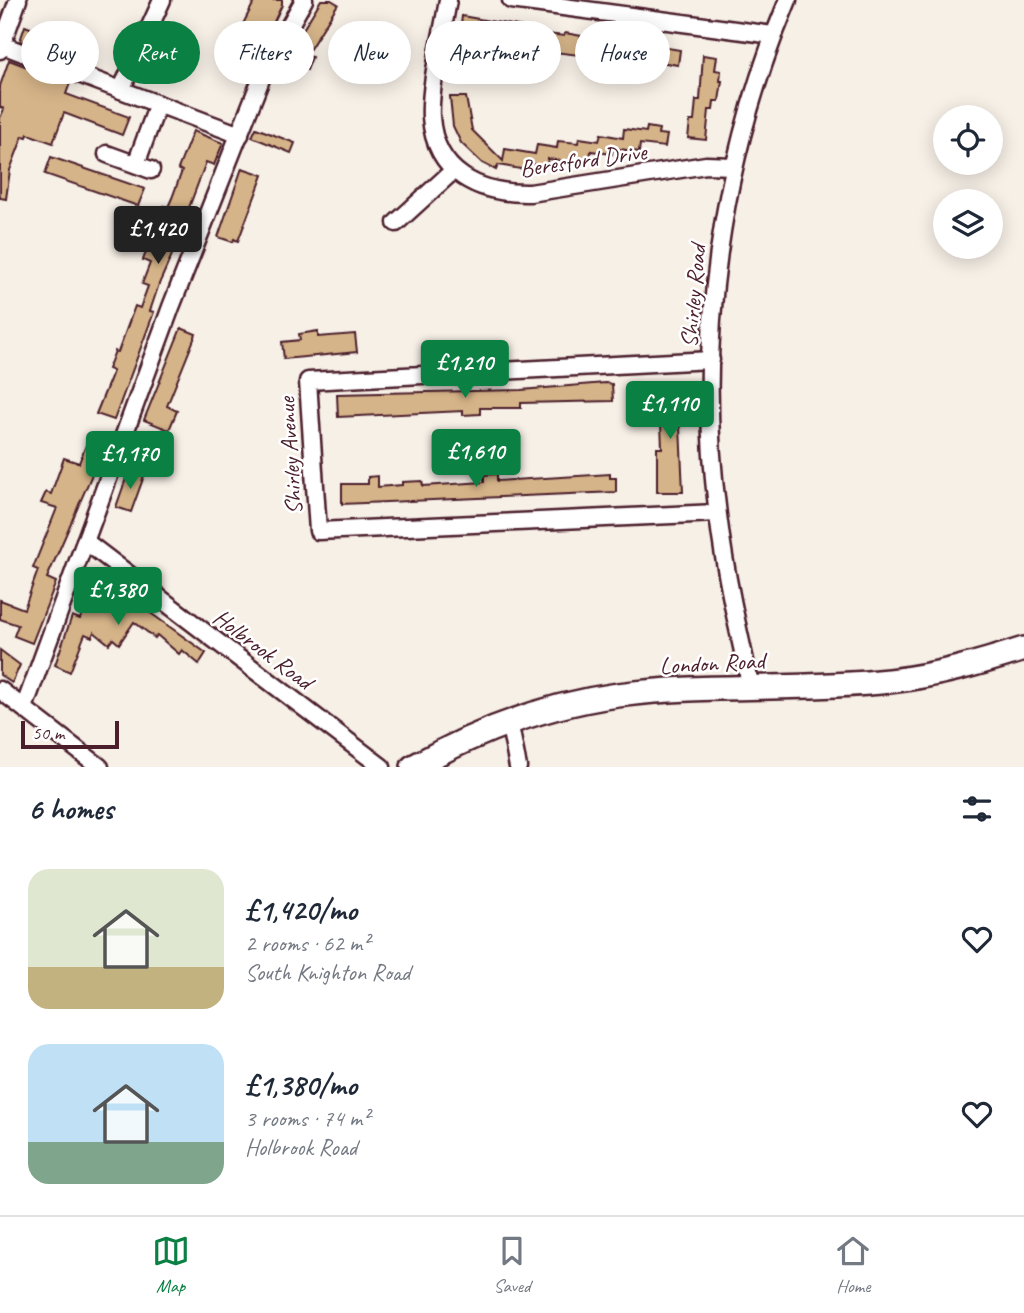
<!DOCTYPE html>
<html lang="en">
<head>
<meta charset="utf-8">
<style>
  :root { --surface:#fff; --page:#f6f6f7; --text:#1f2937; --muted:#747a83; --line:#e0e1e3; --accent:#0b8043 }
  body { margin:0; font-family:Caveat,sans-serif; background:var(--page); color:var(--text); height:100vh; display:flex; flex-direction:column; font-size:26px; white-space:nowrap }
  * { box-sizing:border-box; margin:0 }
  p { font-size:23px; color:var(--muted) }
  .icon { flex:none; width:38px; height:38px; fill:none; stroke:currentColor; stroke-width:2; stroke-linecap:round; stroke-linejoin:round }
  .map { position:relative; height:767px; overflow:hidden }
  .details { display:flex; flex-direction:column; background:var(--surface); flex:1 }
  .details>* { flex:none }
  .guide { position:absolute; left:21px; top:21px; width:984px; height:63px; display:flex; gap:14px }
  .buttons { position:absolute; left:933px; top:105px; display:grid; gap:14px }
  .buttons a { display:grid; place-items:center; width:70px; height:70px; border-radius:50%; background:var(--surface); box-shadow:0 4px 18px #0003; font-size:35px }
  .scale { position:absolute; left:21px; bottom:18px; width:98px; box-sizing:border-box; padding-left:7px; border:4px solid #4a1f2b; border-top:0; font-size:19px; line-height:24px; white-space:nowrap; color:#4a1f2b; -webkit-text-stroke:5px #fff; paint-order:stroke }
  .price { position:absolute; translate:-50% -60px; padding:0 16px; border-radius:7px; background:var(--accent); color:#fff; font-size:23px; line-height:46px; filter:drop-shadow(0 2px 4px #0008) }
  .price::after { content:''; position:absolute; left:50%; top:42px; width:21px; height:16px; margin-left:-10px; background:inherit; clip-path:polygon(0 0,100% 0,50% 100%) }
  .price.on { background:#222; color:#fff }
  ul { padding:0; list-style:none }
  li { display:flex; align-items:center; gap:21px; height:175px; padding:0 28px }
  li span { display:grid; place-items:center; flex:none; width:196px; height:140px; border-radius:21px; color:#555 }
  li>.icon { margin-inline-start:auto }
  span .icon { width:84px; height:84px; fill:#fffc; stroke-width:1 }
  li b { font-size:30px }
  h2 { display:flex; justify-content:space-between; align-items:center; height:84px; padding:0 28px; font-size:30px }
  .pill { padding:0 24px; border-radius:32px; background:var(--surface); box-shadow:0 4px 18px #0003; font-size:24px; line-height:63px }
  .pill.on { background:var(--accent); color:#fff }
  .tabs { display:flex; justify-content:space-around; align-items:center; height:98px; border-top:2px solid var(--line); background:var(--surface); font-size:19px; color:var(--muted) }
  .tabs a { display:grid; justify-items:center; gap:4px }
  .tabs .on { color:var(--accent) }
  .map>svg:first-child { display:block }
  .building { fill:#d6b489; stroke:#4a1f2b; stroke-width:2 }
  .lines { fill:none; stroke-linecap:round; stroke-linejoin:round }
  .minor-casing { stroke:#4a1f2b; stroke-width:21 }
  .highway-casing { stroke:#4a1f2b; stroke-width:28 }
  .minor { stroke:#fff; stroke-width:16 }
  .highway { stroke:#fff; stroke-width:23 }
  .labels { text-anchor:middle; stroke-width:5; stroke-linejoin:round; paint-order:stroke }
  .street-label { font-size:24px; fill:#4a1f2b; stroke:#fff }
</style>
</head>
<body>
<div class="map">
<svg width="1024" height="767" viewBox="0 0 1024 767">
  <rect width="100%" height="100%" fill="#f7f0e7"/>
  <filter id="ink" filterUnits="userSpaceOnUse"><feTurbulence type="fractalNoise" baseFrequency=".0143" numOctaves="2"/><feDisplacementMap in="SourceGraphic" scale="14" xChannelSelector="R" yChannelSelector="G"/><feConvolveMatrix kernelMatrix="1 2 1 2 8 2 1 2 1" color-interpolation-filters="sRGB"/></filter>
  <g filter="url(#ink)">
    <!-- building -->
    <g class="building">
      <path d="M255 0H282V5L262 47 245 39 247 34 240 30Z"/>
      <path d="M321 0H331L338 4 306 55 312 57 307 70 286 63 291 49Z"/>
      <path d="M462 16 529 28 527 46 460 33Z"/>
      <path d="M25 26 79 46 74 59 20 41Z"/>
      <path d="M565 33 616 42 615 55 596 52V57L545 51 548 34 564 36Z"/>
      <path d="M644 44 680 50 678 65 654 61 653 67 641 65Z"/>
      <path d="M703 55 717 57 715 70 721 71 720 81H722L719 101H714L713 110H709L706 140 688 138 690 121H694L696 100H700Z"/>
      <path d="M9 60 70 83 66 94 129 117 122 135 64 113 53 143 28 134 27 137 23 136 10 170 6 199 0 198V118L4 109 0 107V86Z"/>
      <path d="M450 97H466L472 130 503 161 505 149 535 154 537 145 557 148 558 141 578 143 579 138 599 141 601 134 623 138 624 129 646 132 647 127 659 129 658 134 667 135 665 147 640 144 639 152 613 148 612 154 591 151 590 159 570 157 569 162 548 159 547 167 527 163 526 170 498 165 496 170 482 163 461 143 453 126Z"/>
      <path d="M256 128 295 143 291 153 252 137Z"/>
      <path d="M193 131 223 143 214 165 206 162 181 229 183 230 159 284 150 311 154 312 114 420 96 414 111 377 113 371 108 369 115 351 118 352 135 306 140 308 148 286 142 284 150 263 143 260 164 206 168 207 172 198 182 171 178 169Z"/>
      <path d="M51 157 145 189 138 206 45 174Z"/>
      <path d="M242 168 263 175 238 241 234 239 233 242 218 237Z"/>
      <path d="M181 328 196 334 167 406 177 411 169 430 144 420Z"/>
      <path d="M318 331V337L355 334 357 352 284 359 282 342 300 340 299 334Z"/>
      <path d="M605 383 612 384 613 401 521 403V408H480V414L463 415V411L338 417 337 394 521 390Z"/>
      <path d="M678 383 683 492H657V448H662L660 398H657L656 388 658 384Z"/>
      <path d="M90 435 107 440 47 578 56 582 32 643 14 636 18 625 0 619V600L24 609 38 570 33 568 57 508 41 503 46 492 51 494 64 458 79 463Z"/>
      <path d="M129 470 144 476 131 512 116 507Z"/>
      <path d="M497 474V481L610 474V478H616V492L342 504V484H368V477L378 476V487L402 485V482L422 481 423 486 484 482V475Z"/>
      <path d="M120 591 206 653 199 664 182 650 179 654 157 635 155 638 134 622 119 644 113 639 109 644 94 632 92 637 85 634 70 672 55 665 72 616 80 619 89 594 95 595 96 592 115 598Z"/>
      <path d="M0 650 20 665 12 683 0 675Z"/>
    </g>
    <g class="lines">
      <!-- minor casing -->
      <g class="minor-casing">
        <g id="minor">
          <path d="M448 0C443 32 429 87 431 117 435 174 480 194 530 193L706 165 733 166"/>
          <path d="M511 0 773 35"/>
          <path d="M2 45 240 135"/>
          <path d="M0 50 18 0"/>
          <path d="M121 90 162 0"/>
          <path d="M107 154 151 170"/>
          <path d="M136 164 158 104"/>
          <path d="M396 223 454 170"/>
          <path d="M711 360 308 381 318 531 717 513"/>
          <path d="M85 541 382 767"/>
          <path d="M751 687C738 630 725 573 718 515 695 340 720 162 788 0"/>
          <path d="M0 690 100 767"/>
          <path d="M24 708 171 307 265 69 304 0"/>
          <path d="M509 721 518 767"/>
        </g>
      </g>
      <!-- highway casing -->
      <g class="highway-casing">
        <path id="highway" d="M413 767C477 731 545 705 618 695 708 683 799 691 889 681 935 676 980 663 1024 649"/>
      </g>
      <!-- minor -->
      <use href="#minor" class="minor"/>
      <!-- highway -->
      <use href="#highway" class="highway"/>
    </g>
  </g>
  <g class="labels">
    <!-- street labels -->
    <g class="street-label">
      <text transform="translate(583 160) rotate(-8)" y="8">Beresford Drive</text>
      <text transform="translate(693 296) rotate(-85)" y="8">Shirley Road</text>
      <text transform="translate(290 456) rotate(-94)" y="8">Shirley Avenue</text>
      <text transform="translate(263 649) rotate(37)" y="8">Holbrook Road</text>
      <text transform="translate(712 663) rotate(-3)" y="8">London Road</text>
    </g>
  </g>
</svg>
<div class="buttons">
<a><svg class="icon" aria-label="locate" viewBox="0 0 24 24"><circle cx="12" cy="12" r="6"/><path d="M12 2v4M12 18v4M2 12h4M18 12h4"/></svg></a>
<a><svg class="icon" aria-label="layers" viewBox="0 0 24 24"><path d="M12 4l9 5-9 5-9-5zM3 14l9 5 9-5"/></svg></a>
</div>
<div class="scale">50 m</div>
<b class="price on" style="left:158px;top:266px">£1,420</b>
<b class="price" style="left:465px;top:400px">£1,210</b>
<b class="price" style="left:670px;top:441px">£1,110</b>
<b class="price" style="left:476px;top:489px">£1,610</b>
<b class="price" style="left:130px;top:491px">£1,170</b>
<b class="price" style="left:118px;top:627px">£1,380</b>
<div class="guide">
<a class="pill">Buy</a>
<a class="pill on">Rent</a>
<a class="pill">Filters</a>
<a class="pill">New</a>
<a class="pill">Apartment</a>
<a class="pill">House</a>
</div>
</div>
<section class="details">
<h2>6 homes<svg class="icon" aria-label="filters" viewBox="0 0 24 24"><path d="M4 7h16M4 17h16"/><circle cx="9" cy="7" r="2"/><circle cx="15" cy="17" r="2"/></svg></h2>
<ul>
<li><span style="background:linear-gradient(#dfe7d0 70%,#c2b280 0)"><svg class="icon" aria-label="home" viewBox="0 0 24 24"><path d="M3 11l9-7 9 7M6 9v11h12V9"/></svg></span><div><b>£1,420/mo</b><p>2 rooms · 62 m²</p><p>South Knighton Road</p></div><svg class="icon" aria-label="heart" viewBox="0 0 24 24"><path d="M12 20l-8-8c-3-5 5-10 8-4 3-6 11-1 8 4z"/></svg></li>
<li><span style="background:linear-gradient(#bfe0f5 70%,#7fa58c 0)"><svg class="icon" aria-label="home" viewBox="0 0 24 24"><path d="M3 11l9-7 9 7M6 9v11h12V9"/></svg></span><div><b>£1,380/mo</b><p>3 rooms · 74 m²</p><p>Holbrook Road</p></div><svg class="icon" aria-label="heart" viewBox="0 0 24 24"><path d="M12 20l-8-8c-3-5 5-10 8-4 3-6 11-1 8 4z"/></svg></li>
</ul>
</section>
<nav class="tabs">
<a class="on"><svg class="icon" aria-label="map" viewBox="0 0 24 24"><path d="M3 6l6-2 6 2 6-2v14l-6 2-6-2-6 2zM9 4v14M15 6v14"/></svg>Map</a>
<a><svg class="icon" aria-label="saved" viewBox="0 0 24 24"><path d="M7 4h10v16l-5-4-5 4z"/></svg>Saved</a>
<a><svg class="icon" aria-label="home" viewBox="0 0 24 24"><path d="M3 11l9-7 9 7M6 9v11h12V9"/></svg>Home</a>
</nav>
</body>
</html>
